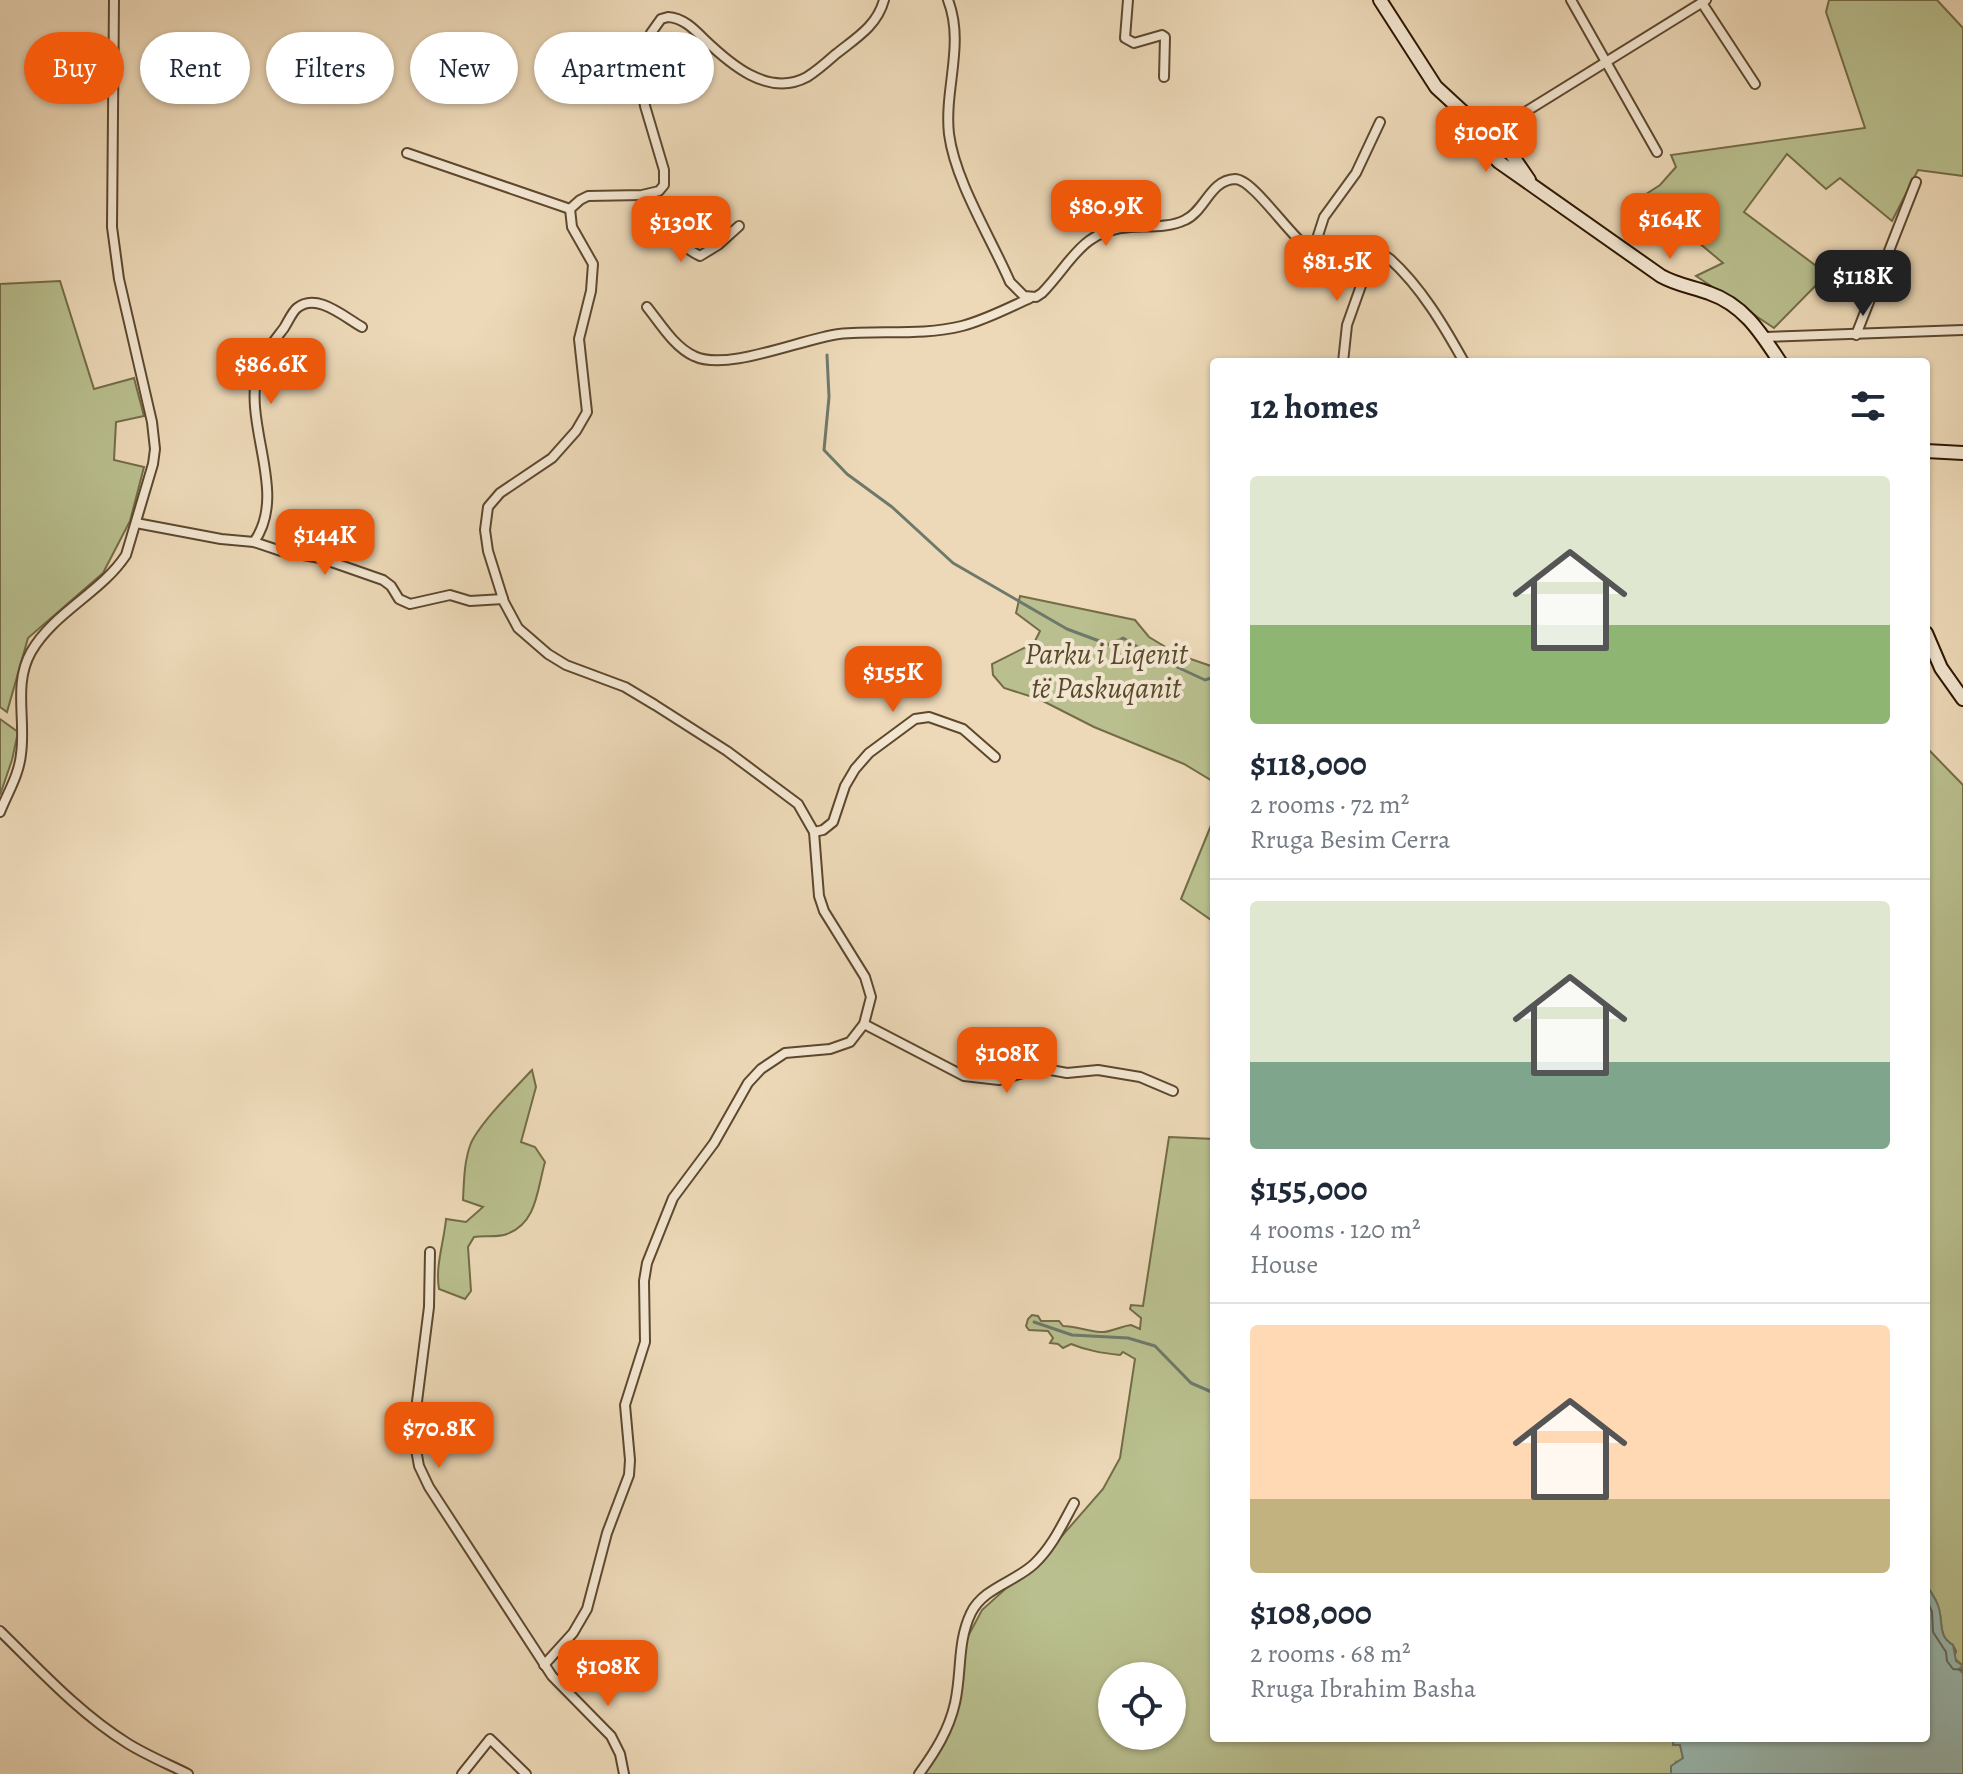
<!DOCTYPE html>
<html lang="en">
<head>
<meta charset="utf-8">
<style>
  :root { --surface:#fff; --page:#f2f2f3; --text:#1f2937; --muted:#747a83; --line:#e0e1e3; --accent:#ea580c }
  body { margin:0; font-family:Alegreya,serif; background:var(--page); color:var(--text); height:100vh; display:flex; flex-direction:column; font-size:30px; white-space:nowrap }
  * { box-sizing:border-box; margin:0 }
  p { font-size:26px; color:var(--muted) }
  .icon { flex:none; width:44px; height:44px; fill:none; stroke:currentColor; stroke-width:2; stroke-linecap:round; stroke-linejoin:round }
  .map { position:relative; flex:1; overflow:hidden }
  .drawer { position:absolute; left:1210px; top:358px; width:720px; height:1384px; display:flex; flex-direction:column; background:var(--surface); border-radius:8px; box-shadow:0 2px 6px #0004 }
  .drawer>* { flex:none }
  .hud { position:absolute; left:24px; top:32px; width:760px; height:72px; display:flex; gap:16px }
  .tools { position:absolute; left:1098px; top:1662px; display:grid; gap:16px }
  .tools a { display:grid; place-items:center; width:88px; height:88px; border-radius:50%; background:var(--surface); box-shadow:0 2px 6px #0004; font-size:40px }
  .price { position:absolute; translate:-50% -68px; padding:0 18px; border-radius:16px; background:var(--accent); color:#fff; font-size:26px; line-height:52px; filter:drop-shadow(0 2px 4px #0008) }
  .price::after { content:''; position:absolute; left:50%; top:48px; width:24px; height:18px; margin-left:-12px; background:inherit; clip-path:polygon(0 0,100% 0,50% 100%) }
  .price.active { background:#222; color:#fff }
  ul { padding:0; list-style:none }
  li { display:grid; align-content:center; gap:16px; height:424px; padding:0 40px }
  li+li { border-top:2px solid var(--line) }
  li span { display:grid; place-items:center; height:248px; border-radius:8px; color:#555 }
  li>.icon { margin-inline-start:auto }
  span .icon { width:144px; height:144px; fill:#fffc; stroke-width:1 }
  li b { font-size:34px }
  h2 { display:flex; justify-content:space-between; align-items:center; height:96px; padding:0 40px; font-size:34px }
  .pill { padding:0 28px; border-radius:36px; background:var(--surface); box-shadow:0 2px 6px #0004; font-size:28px; line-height:72px }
  .pill.active { background:var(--accent); color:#fff }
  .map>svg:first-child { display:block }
  .green { fill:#b9bf8e; stroke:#736c47; stroke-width:2; fill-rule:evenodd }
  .water { fill:#99bab3; stroke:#6e796b; stroke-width:2 }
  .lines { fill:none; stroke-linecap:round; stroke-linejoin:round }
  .shore { stroke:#63695a; stroke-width:2 }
  .stream { stroke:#6e796b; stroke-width:3 }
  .street-casing { stroke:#5d482e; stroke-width:12 }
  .secondary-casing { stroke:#2d1800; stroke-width:16 }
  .street { stroke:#f3e6d1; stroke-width:8 }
  .secondary { stroke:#f3e6d1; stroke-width:12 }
  .labels { text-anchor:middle; stroke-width:8; stroke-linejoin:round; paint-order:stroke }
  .park-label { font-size:30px; font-style:italic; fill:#574a2b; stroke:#f3e6d1 }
</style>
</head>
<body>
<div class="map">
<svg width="1963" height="1774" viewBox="0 0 1963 1774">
  <rect width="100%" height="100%" fill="#edd9b8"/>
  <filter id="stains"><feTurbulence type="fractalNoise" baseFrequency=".0025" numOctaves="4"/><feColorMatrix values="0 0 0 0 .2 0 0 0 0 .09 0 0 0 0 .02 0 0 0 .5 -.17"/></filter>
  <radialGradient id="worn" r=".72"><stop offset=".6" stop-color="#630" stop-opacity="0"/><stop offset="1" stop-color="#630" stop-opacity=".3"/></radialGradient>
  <!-- green -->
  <g class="green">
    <path d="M1829 0H1937L1963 28V176L1918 170 1892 221 1840 178 1826 189 1787 154 1744 212 1827 274 1774 328 1696 276 1723 263 1643 196 1660 185 1676 167 1671 155 1865 128 1826 12Z"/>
    <path d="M60 281 94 389 134 378 144 416 116 422 114 460 144 467 130 521 103 573 28 638 7 712 0 707V284Z"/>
    <path d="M1020 596 1135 620 1149 637 1179 655 1214 667V782L1184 764 1094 727 1039 699 1004 688 993 675 992 664 1034 643 1040 631 1016 613Z"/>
    <path d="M0 719 18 732 12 760 0 795Z"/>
    <path d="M1926 747 1963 785V1679L1959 1669 1961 1664 1954 1658 1956 1651 1953 1645C1938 1637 1943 1623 1939 1609 1937 1600 1931 1592 1926 1585Z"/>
    <path d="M1214 818V922L1181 899Z"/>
    <path d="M532 1070 536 1087 521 1142 535 1147 545 1162C537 1190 537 1223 507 1234 498 1238 484 1235 474 1237L468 1247 471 1291 465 1299 439 1289C435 1266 444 1242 446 1219L466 1222 483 1207 463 1200C464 1181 464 1161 471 1143 481 1122 516 1087 532 1070Z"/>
    <path d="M1169 1137 1214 1139V1738H1674L1673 1745 1680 1744 1683 1758 1678 1764 1676 1762 1671 1774H923L942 1747 955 1719 960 1700 966 1640 982 1610 1054 1545 1103 1489 1120 1458 1135 1359 1123 1352 1120 1355C1103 1353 1088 1351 1071 1344L1063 1348 1058 1344 1050 1343 1053 1338 1048 1331 1029 1330 1026 1326 1028 1319 1032 1315 1038 1316 1041 1321H1059L1063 1326C1075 1326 1095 1333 1104 1332 1113 1331 1122 1326 1131 1325L1140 1329 1141 1318 1130 1309 1131 1305 1143 1306ZM1112 1676H1172V1736H1112Z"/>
  </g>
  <!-- water -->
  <path class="water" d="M1926 1585C1931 1592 1937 1600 1939 1609 1943 1623 1938 1637 1953 1645L1956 1661 1963 1666 1959 1669 1963 1674V1774H1671V1766L1683 1758 1680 1745H1673L1674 1738H1926Z"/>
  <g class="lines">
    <!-- shore -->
    <path class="shore" d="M1926 1598 1932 1612 1933 1632 1946 1652 1947 1661 1953 1669 1963 1670"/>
    <!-- stream -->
    <g class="stream">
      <path d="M827 355 829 397 824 450 847 474 892 507 953 563 1067 629 1110 645 1123 638 1149 654 1205 680 1214 677"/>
      <path d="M1034 1322 1072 1335 1128 1338 1155 1346 1191 1383 1214 1393"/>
    </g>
    <!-- street casing -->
    <g class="street-casing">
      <g id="street">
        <path d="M948 0C965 44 944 89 949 134 955 181 991 238 1010 282L1024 296 1036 297 1042 293C1073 261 1081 230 1131 227 1148 226 1169 228 1185 220 1205 211 1210 180 1235 179 1253 179 1289 235 1308 248 1333 265 1368 240 1390 259 1421 287 1444 326 1464 362"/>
        <path d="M1128 0 1125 38 1134 43 1162 35 1165 37 1164 77"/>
        <path d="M1571 0 1657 152"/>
        <path d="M1702 3 1755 84"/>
        <path d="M1488 135 1706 0"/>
        <path d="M407 153 570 209"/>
        <path d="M652 193C658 219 675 244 700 256L718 245 739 226"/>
        <path d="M1313 251 1324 217 1356 173 1380 122"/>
        <path d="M647 307C660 323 674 347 694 356 727 372 801 339 839 334 879 330 922 336 962 326 985 320 1008 308 1030 298"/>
        <path d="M1856 335 1916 182"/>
        <path d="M1764 337 1963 330"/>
        <path d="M1343 362 1347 325 1373 252"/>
        <path d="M136 523 221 539 254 542 281 551 320 558 383 580 391 586 399 599 410 604 450 595 470 601 503 599"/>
        <path d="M254 542C289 492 242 426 258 369 262 355 275 340 284 328 288 322 292 312 297 308 317 292 344 317 362 327"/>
        <path d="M0 812C8 792 19 775 21 754 26 719 13 684 31 652 54 612 101 593 126 555L153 464 155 449 152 422 119 279 112 227 114 0"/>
        <path d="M814 832 823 830 833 822 845 786 855 769 869 753 915 719 929 717 963 729 995 757"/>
        <path d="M864 1024 964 1076 999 1080 1040 1068 1067 1073 1098 1070 1140 1077 1173 1091"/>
        <path d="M430 1252 429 1307 413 1433 419 1466 429 1487 552 1676 611 1736 620 1754 624 1774"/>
        <path d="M0 1631C40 1670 79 1713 127 1743 146 1755 168 1764 188 1774"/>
        <path d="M544 1665 573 1633 587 1609 607 1533 629 1475 630 1460 625 1405 645 1342 644 1281 647 1263 673 1198 714 1143 748 1083 761 1069 785 1053 830 1049 850 1042 864 1024 871 997 865 977 824 911 819 896 814 832 798 804 727 751 655 705 625 687 566 665 548 654 518 628 504 602 488 551 485 530 488 507 500 493 552 458 576 431 587 412 579 339 591 291 593 264 572 227 570 209 580 200 588 196 642 195 659 191 664 185V170L645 106 639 73 651 33 661 19 668 17C683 18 693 28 704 39 729 63 768 98 807 77 817 71 827 62 836 54 856 38 877 26 884 0"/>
        <path d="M462 1774 490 1739 526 1774"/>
        <path d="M919 1774C935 1752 949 1730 955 1703 962 1672 957 1642 971 1613 983 1588 1015 1582 1034 1564 1052 1547 1062 1525 1074 1503"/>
      </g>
    </g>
    <!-- secondary casing -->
    <g class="secondary-casing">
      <g id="secondary">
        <path d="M1380 0 1436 87 1488 135 1503 142 1529 180"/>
        <path d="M1488 135 1492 155 1499 162 1661 276C1677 285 1693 287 1709 293 1744 305 1761 333 1780 362"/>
        <path d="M1926 451 1963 453"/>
        <path d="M1926 633 1941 668 1963 699"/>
      </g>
    </g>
    <!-- street -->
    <use href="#street" class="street"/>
    <!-- secondary -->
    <use href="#secondary" class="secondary"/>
  </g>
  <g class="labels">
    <!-- park labels -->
    <g class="park-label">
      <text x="1106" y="664">Parku i Liqenit<tspan x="1106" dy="34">të Paskuqanit</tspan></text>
    </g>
  </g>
  <rect width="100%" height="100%" filter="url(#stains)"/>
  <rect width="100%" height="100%" fill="url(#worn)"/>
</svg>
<div class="tools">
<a><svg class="icon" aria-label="locate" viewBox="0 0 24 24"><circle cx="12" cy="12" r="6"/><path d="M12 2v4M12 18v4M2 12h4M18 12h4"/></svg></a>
</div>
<b class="price" style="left:1486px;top:174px">$100K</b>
<b class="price" style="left:1106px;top:248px">$80.9K</b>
<b class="price" style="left:1670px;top:261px">$164K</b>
<b class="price" style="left:681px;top:264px">$130K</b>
<b class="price" style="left:1337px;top:303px">$81.5K</b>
<b class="price active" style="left:1863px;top:318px">$118K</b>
<b class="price" style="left:271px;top:406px">$86.6K</b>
<b class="price" style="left:325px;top:577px">$144K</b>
<b class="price" style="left:893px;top:714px">$155K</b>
<b class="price" style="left:1007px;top:1095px">$108K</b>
<b class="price" style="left:439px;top:1470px">$70.8K</b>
<b class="price" style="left:608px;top:1708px">$108K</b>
<div class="hud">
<a class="pill active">Buy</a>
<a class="pill">Rent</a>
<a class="pill">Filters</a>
<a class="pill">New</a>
<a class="pill">Apartment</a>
</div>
<section class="drawer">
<h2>12 homes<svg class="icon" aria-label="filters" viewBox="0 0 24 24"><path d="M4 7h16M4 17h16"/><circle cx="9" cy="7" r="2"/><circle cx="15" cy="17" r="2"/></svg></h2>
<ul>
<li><span style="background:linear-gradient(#dfe7d0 60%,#8fb573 0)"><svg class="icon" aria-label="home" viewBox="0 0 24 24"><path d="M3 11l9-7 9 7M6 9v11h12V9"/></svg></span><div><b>$118,000</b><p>2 rooms · 72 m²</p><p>Rruga Besim Cerra</p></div></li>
<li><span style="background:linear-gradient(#dfe7d0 65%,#7fa58c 0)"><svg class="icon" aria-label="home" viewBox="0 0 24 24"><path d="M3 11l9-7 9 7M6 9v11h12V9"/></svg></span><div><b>$155,000</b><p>4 rooms · 120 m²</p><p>House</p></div></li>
<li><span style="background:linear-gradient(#ffd9b3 70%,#c2b280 0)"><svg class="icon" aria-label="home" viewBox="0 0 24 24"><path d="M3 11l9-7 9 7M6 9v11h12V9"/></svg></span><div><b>$108,000</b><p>2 rooms · 68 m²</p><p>Rruga Ibrahim Basha</p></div></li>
</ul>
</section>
</div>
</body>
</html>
